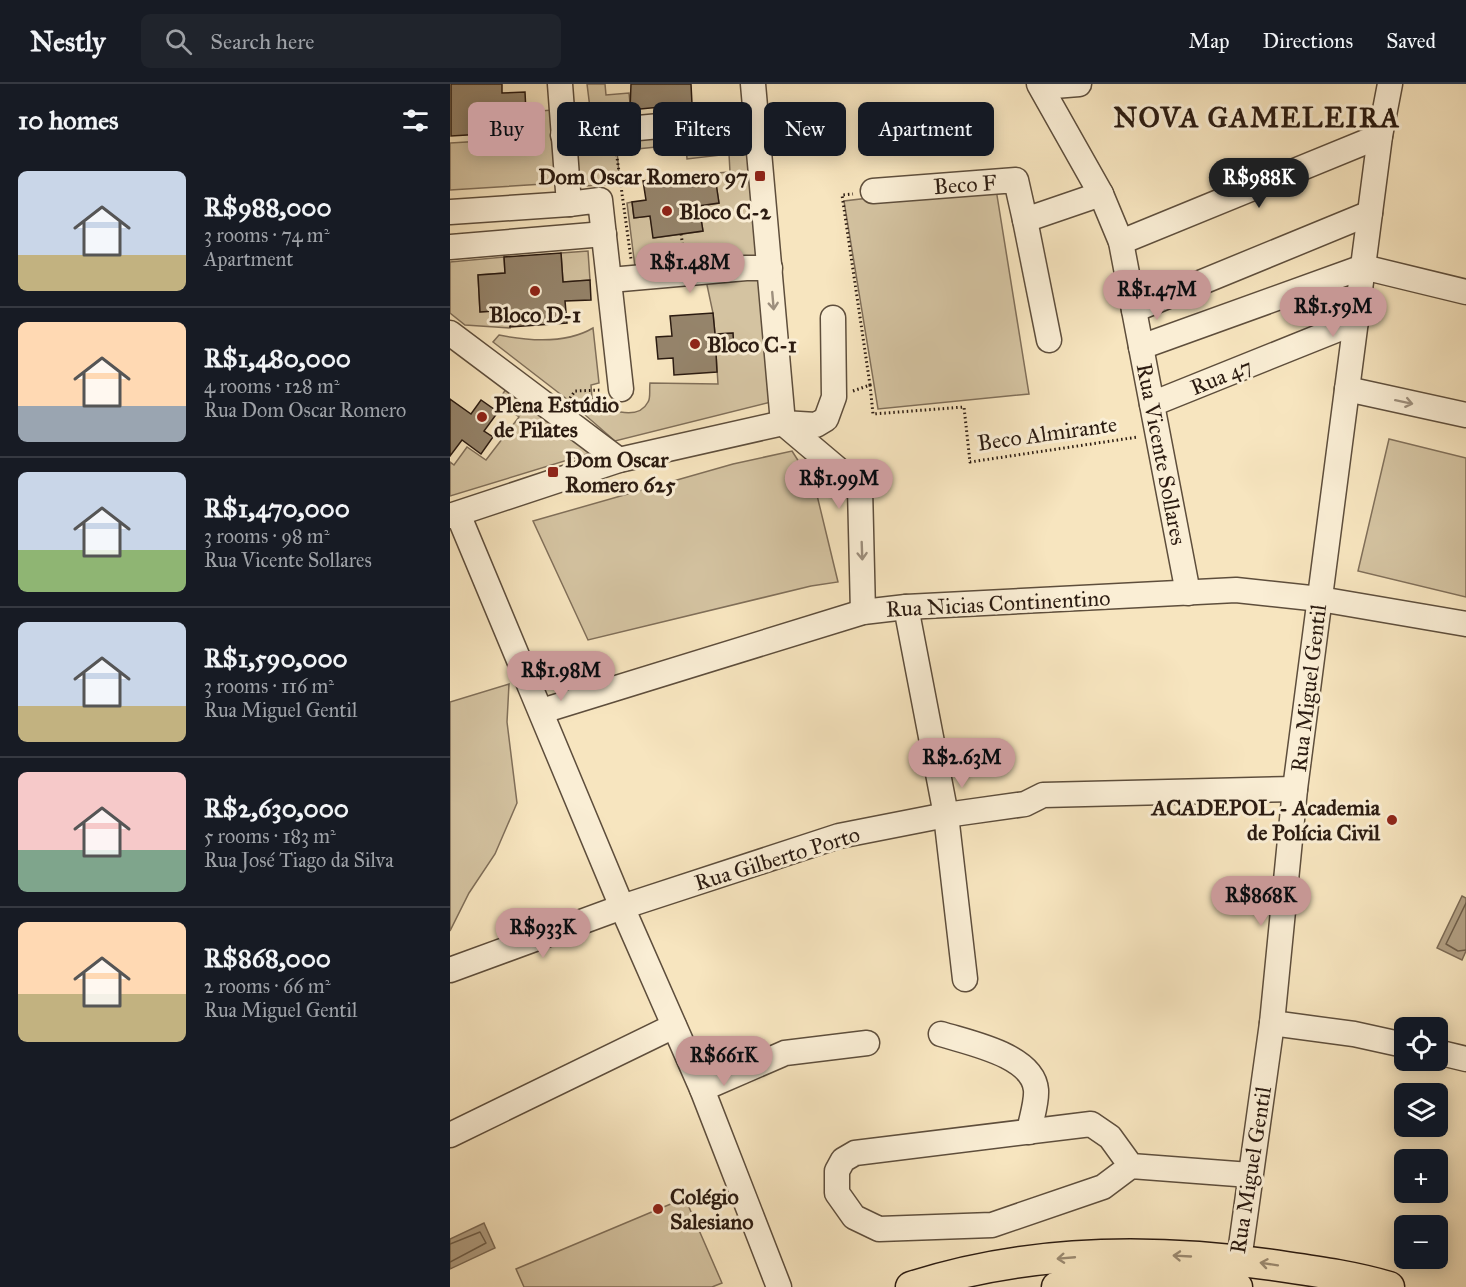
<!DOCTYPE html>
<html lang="en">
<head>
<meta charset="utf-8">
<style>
  :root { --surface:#171b24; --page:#20242c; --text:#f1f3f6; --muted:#9ea1a6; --line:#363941; --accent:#c59692 }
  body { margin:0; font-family:"IM FELL Great Primer",serif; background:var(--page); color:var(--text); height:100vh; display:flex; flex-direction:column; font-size:22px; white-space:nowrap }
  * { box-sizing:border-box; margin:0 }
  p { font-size:20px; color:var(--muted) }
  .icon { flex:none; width:33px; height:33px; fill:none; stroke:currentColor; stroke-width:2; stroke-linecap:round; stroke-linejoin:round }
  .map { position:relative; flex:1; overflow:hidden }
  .sheet { display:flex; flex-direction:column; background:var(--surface); width:450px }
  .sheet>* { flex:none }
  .hud { position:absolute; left:18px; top:18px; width:570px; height:54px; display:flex; gap:12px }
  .fabs { position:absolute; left:944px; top:933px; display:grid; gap:12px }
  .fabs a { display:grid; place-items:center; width:54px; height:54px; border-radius:9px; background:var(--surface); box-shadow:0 3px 15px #0003; font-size:30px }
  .price { position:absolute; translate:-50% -51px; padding:0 14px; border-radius:21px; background:var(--accent); color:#111; font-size:20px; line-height:39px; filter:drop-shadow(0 2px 3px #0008) }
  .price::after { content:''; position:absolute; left:50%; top:36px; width:18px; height:14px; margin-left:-9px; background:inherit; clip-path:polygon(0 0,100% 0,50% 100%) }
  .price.on { background:#222; color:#fff }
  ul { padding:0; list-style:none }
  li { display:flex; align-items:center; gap:18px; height:150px; padding:0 18px }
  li+li { border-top:2px solid var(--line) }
  li span { display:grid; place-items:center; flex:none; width:168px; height:120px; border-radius:9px; color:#555 }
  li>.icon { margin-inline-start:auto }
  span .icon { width:72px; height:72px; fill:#fffc; stroke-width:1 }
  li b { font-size:26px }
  h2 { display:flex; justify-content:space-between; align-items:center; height:72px; padding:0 18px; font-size:26px }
  .chip { padding:0 21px; border-radius:9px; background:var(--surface); box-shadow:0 3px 15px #0003; font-size:21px; line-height:54px }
  .chip.on { background:var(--accent); color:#111 }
  header { display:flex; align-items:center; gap:36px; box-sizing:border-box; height:84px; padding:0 30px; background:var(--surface); border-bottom:2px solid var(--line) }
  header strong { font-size:28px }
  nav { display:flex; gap:33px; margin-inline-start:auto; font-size:21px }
  .search { width:420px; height:54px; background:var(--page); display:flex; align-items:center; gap:15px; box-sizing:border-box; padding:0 21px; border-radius:9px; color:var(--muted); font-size:22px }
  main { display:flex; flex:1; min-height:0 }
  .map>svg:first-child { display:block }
  .green { fill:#d4c3a1; stroke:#806f59; stroke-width:1.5 }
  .water { fill:#b2a084; stroke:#7c6b56; stroke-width:1.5 }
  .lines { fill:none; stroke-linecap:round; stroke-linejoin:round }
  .shore { stroke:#6e5e4a; stroke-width:1.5 }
  .building { fill:#95846b; stroke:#2b1b11; stroke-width:1.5 }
  .minor-casing { stroke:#5e4e3c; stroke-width:27 }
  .major-casing { stroke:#2b1b11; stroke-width:33 }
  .path { stroke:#2b1b11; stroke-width:3; stroke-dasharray:1.5 3; stroke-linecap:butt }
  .minor { stroke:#faeed5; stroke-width:24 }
  .major { stroke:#f7e5bf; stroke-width:30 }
  .oneway { stroke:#9d8f7d }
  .oneway2 { stroke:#9b8a71 }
  .poi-dot { fill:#8f2418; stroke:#faeed5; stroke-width:2 }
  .labels { text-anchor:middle; stroke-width:6; stroke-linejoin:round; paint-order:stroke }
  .poi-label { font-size:22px; font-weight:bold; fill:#2b1b11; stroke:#faeed5; text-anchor:start }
  .street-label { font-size:22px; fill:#2b1b11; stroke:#faeed5 }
  .district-label { font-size:28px; font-weight:bold; letter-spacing:1.5px; fill:#2b1b11; stroke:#faeed5 }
</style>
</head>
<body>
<header>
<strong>Nestly</strong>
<div class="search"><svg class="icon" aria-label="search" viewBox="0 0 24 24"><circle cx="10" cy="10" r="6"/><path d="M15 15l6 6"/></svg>Search here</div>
<nav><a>Map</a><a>Directions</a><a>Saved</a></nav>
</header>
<main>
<section class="sheet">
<h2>10 homes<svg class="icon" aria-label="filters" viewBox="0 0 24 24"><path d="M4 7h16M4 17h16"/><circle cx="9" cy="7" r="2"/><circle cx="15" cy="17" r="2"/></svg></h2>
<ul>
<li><span style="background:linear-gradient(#c9d6e8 70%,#c2b280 0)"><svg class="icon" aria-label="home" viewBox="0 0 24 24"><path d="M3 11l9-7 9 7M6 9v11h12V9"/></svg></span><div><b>R$988,000</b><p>3 rooms · 74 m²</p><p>Apartment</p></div></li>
<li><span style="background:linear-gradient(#ffd9b3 70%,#9aa5b1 0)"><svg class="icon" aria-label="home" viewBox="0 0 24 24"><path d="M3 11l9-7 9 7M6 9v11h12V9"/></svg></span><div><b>R$1,480,000</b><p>4 rooms · 128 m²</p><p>Rua Dom Oscar Romero</p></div></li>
<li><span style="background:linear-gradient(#c9d6e8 65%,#8fb573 0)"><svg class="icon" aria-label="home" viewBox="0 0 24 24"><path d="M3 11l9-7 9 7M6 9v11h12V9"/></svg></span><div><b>R$1,470,000</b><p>3 rooms · 98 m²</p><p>Rua Vicente Sollares</p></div></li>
<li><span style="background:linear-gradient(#c9d6e8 70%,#c2b280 0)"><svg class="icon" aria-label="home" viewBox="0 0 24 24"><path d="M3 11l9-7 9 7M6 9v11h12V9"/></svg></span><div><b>R$1,590,000</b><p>3 rooms · 116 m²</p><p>Rua Miguel Gentil</p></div></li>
<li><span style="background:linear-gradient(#f6c9c9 65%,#7fa58c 0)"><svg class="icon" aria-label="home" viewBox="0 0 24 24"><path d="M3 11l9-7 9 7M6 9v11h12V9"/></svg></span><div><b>R$2,630,000</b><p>5 rooms · 183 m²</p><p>Rua José Tiago da Silva</p></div></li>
<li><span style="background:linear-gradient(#ffd9b3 60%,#c2b280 0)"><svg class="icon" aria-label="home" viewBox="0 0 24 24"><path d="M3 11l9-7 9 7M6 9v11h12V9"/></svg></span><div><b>R$868,000</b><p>2 rooms · 66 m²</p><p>Rua Miguel Gentil</p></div></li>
</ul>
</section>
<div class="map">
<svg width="1016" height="1203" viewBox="0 0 1016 1203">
  <rect width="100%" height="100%" fill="#f7e5bf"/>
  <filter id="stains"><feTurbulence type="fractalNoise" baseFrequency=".00333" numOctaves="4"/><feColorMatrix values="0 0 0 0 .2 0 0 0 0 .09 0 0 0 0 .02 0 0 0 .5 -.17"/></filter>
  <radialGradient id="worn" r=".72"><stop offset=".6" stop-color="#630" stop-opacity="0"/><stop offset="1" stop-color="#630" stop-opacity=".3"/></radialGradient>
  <!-- green -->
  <g class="green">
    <path d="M137 0H155L156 11 179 9 180 19 140 24Z"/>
    <path d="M103 26 109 99 0 106V59L50 56 49 30Z"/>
    <path d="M301 42 312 174 185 183 177 119 182 118 184 134 200 132 204 154 253 147 249 122 269 119 266 100 239 103 238 91 280 88 279 70 237 75 236 60 167 67 170 100 117 103 113 51Z"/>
    <path d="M545 99 579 310 428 325 394 117Z"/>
    <path d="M138 167 140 196 113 198 111 169Z"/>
    <path d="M54 173 55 189 28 191 30 228 59 226 60 244 15 241 0 229V178Z"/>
    <path d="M254 187H314L325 317 165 357 118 316 43 258 49 251C79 257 116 260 143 244L149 299 141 301 142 314C153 326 188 338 198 318 201 314 199 305 200 299L268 300 266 269 284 268 283 249 265 250 263 229Z"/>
    <path d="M60 299 144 368 0 412V378L4 381 17 363 36 376 69 333 48 317Z"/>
    <path d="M939 355 1016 374V513L908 487Z"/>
    <path d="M342 367 365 403 388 498 361 502 138 556 83 437 283 380Z"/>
    <path d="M59 600 57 638 67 719 45 770 19 809 0 847V618Z"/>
    <path d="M235 1114 272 1199 262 1203H74L66 1185Z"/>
  </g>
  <!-- water -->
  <g class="water">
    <path d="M1012 812 1016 814V867L1012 876 987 864Z"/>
    <path d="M34 1139 45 1164 0 1185V1155Z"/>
  </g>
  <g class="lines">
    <!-- shore -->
    <g class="shore">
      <path d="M1016 819 996 860 1008 867 1016 866"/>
      <path d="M0 1160 30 1148 36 1159 0 1178"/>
    </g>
  </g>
  <!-- building -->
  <g class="building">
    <path d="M1 0H52V9L75 8 76 28 49 30 50 49 1 52Z"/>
    <path d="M181 0H241L242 20 180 26Z"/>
    <path d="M238 91 239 103 266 99 269 119 249 122 253 147 203 154 200 132 184 134 182 118 196 116 193 97Z"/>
    <path d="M111 169 113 198 140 196 141 216 115 217 117 239 60 243 59 226 30 228 28 191 55 189 54 173Z"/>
    <path d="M263 229 265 250 283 249 284 268 266 269 267 288 224 291 223 274 208 275 206 253 222 252 220 232Z"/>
    <path d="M0 315 21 330 31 316 48 328 34 347 43 353 31 370 12 356 0 372Z"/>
  </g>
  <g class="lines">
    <!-- minor casing -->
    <g class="minor-casing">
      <g id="minor">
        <path d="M303 0 333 339"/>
        <path d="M589 0 651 110 671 158 738 509"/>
        <path d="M592 3 629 0"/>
        <path d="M113 51 306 33"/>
        <path d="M423 107 566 96 575 136 651 110"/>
        <path d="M119 120 150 116 171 305"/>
        <path d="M0 128 119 120 110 0"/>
        <path d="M575 136 599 256"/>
        <path d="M671 158 930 52"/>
        <path d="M0 163 154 150"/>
        <path d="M160 196 296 184H320"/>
        <path d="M684 226 920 129"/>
        <path d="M0 249 169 376"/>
        <path d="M691 263 913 183 1016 208"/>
        <path d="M897 305 1016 331"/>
        <path d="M702 320 906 238"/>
        <path d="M333 339 410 404 413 528"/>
        <path d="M8 430 172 823 252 1005 329 1203"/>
        <path d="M0 432 169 376 333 339 366 341 376 335 384 313 383 234"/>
        <path d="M456 523 496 731 515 895"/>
        <path d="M92 627 413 528 456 523 786 506 870 515 1016 540"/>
        <path d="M0 886 172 823 389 752 496 731 575 720 593 711 845 705"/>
        <path d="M822 939 904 950 954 961"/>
        <path d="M491 950C519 959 583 971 586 1006 587 1019 581 1035 579 1048"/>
        <path d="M987 968 1016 975"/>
        <path d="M252 1005 335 969 417 959"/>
        <path d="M0 1051 224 942"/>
        <path d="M681 1082 653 1103 542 1141 429 1145 404 1133 387 1109V1087L393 1076 405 1069 641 1040 660 1053 681 1082 800 1091"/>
        <path d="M777 1189 789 1176 822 939 845 705 930 52 940 0"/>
      </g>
    </g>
    <!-- major casing -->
    <g class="major-casing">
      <g id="major">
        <path d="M461 1203C581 1164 712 1164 836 1183 871 1188 905 1193 939 1203"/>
        <path d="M607 1203 668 1195 787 1203"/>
      </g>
    </g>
    <!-- path -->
    <g class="path">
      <path d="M166 66 181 175"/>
      <path d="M231 150 234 169"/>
      <path d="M420 301 423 330 514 323 520 378 688 353"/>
      <path d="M403 307 420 301 392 111 403 110"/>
      <path d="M120 314 125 307 152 306"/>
    </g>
    <!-- minor -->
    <use href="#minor" class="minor"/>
    <!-- major -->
    <use href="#major" class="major"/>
  </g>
  <!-- one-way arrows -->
  <defs><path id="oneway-shaft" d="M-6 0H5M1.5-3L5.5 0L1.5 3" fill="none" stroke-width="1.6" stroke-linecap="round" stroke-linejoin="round" transform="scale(1.5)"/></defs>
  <g class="oneway">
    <use href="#oneway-shaft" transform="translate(323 217) rotate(85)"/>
    <use href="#oneway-shaft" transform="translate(954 318) rotate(12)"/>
    <use href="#oneway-shaft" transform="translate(412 467) rotate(88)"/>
  </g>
  <g class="oneway2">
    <use href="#oneway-shaft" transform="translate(732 1172) rotate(-177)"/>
    <use href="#oneway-shaft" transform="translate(616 1174) rotate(175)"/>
    <use href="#oneway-shaft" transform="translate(819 1180) rotate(-171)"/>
  </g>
  <!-- markers -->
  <g class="poi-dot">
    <rect x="304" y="86" width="12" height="12" rx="3"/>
    <circle cx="217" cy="127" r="6"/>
    <circle cx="85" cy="207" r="6"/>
    <circle cx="245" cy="260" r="6"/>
    <circle cx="32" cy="333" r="6"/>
    <rect x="97" y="382" width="12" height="12" rx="3"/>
    <circle cx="942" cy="736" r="6"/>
    <circle cx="208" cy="1125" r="6"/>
  </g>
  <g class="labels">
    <!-- poi labels -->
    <g class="poi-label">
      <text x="298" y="100" text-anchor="end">Dom Oscar Romero 97</text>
      <text x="229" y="135">Bloco C-2</text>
      <text x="85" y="238" text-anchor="middle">Bloco D-1</text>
      <text x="257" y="268">Bloco C-1</text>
      <text x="44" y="328">Plena Estúdio<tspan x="44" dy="25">de Pilates</tspan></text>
      <text x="115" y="383">Dom Oscar<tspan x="115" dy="25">Romero 625</tspan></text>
      <text x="930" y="731" text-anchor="end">ACADEPOL - Academia<tspan x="930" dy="25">de Polícia Civil</tspan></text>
      <text x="220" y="1120">Colégio<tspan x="220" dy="25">Salesiano</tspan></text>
    </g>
    <!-- street labels -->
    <g class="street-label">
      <text transform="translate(515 100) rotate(-4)" y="8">Beco F</text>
      <text transform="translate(771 292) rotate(-22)" y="8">Rua 47</text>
      <text transform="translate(597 349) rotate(-8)" y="8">Beco Almirante</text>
      <text transform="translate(712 370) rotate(79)" y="8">Rua Vicente Sollares</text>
      <text transform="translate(548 519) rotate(-3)" y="8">Rua Nicias Continentino</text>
      <text transform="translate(858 604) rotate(-83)" y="8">Rua Miguel Gentil</text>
      <text transform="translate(327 774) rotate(-17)" y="8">Rua Gilberto Porto</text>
      <text transform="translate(800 1086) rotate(-81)" y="8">Rua Miguel Gentil</text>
    </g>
    <!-- district labels -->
    <g class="district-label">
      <text x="807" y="43">NOVA GAMELEIRA</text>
    </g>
  </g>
  <rect width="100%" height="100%" filter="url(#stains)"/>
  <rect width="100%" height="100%" fill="url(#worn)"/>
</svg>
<div class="fabs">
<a><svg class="icon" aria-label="locate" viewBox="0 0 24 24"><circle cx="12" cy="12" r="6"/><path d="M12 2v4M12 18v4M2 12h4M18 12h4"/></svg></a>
<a><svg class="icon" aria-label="layers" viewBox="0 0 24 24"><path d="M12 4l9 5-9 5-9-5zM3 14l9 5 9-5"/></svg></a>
<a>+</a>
<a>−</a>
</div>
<b class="price on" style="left:809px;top:125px">R$988K</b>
<b class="price" style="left:240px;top:210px">R$1.48M</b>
<b class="price" style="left:707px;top:237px">R$1.47M</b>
<b class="price" style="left:883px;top:254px">R$1.59M</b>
<b class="price" style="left:389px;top:426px">R$1.99M</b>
<b class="price" style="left:111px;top:618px">R$1.98M</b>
<b class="price" style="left:512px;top:705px">R$2.63M</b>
<b class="price" style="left:811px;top:843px">R$868K</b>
<b class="price" style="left:93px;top:875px">R$933K</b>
<b class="price" style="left:274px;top:1003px">R$661K</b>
<div class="hud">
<a class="chip on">Buy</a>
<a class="chip">Rent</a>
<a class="chip">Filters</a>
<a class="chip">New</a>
<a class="chip">Apartment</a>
</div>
</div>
</main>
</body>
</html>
